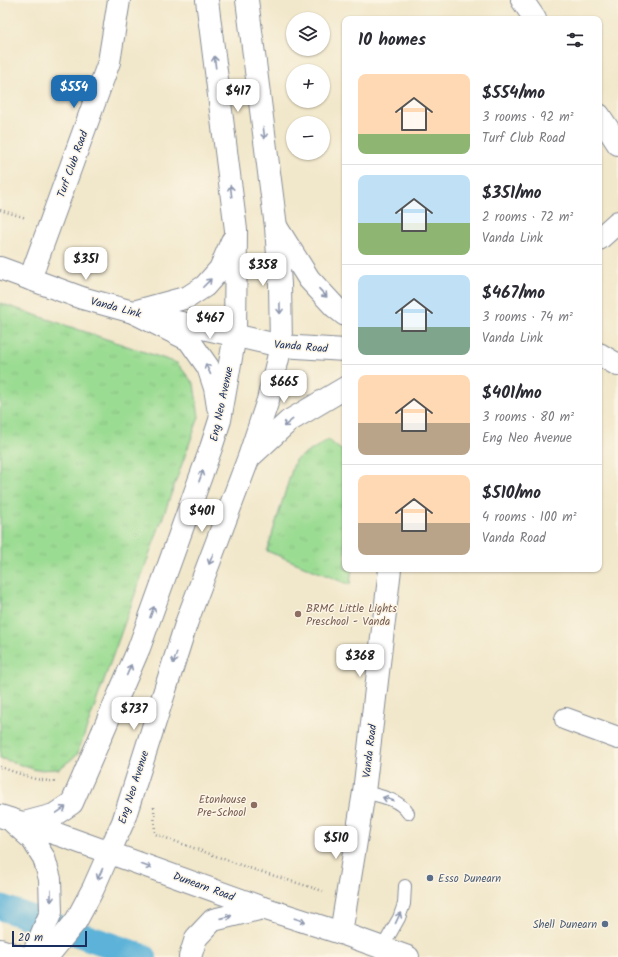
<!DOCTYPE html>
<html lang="en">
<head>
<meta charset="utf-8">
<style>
  :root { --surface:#fff; --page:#f2f2f3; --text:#2b2b33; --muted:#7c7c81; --line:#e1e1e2; --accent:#1f6fb2 }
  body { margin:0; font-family:Kalam,sans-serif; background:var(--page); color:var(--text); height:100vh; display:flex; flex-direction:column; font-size:15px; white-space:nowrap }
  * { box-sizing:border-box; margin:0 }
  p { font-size:13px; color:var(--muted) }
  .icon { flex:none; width:22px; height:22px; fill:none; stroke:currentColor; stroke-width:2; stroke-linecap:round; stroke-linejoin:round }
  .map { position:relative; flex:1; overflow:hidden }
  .side { position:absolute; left:342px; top:16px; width:260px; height:556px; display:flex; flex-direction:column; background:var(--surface); border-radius:8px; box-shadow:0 1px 3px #0004 }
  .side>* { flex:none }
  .tools { position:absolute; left:286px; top:12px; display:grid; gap:8px }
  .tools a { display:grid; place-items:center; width:44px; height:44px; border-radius:50%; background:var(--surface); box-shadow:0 1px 3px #0004; font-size:20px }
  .scale { position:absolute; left:12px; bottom:10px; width:75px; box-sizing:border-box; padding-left:4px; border:2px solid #1b2f5e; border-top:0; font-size:11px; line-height:14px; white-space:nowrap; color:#1b2f5e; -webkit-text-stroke:3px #fcf5e5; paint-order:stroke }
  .price { position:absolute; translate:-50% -34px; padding:0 9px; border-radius:8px; background:#fff; color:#222; font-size:13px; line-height:26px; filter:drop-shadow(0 1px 2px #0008) }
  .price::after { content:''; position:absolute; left:50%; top:24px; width:12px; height:9px; margin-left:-6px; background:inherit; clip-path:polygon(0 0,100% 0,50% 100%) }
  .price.on { background:var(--accent); color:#fff }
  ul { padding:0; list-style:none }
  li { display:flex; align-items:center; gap:12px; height:100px; padding:0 16px }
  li+li { border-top:1px solid var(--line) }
  li span { display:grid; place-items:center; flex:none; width:112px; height:80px; border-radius:8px; color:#555 }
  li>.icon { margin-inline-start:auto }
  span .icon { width:48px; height:48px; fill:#fffc; stroke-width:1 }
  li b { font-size:17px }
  h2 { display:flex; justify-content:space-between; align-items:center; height:48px; padding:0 16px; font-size:17px }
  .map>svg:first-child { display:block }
  .grass { fill:url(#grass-tufts); stroke:#5b8678 }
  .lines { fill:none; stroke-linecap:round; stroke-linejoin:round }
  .canal { stroke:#5cb2d8; stroke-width:26 }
  .lane-casing { stroke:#868b94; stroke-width:14 }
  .street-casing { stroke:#868b94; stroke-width:24 }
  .secondary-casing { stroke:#868b94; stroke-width:24 }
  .highway-casing { stroke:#868b94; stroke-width:24 }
  .path { stroke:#868b94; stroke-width:2.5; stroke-dasharray:1 3; stroke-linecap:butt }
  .lane { stroke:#fff; stroke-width:12 }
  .street { stroke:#fff; stroke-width:22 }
  .secondary { stroke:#fff; stroke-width:22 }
  .highway { stroke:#fff; stroke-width:22 }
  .oneway { stroke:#8d97ae }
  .education-dot { fill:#8d6e63; stroke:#fcf5e5; stroke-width:1.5 }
  .service-dot { fill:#5c6f8a; stroke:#fcf5e5; stroke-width:1.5 }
  .labels { text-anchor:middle; stroke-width:3; stroke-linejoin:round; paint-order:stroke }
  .street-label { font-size:11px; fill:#1b2f5e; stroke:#fcf5e5 }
  .education-label { font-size:11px; fill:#785e54; stroke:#fcf5e5; text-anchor:start }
  .service-label { font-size:11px; fill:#4e5e75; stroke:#fcf5e5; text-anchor:start }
</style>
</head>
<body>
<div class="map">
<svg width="618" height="957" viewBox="0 0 618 957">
  <defs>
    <pattern id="grass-tufts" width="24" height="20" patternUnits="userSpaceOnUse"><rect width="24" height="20" fill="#9bdc93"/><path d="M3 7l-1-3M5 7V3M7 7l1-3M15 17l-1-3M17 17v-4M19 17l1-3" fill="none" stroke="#85bd81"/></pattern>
  </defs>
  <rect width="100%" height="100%" fill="#fcf5e5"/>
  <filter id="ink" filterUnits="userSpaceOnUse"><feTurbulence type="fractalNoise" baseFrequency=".025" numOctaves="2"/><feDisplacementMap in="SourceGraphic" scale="8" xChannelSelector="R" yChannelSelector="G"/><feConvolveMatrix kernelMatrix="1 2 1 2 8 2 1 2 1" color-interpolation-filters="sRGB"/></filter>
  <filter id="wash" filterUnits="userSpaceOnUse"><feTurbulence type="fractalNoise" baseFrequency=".012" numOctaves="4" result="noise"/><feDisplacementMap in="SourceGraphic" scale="16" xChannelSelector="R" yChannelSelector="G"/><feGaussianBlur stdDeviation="0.9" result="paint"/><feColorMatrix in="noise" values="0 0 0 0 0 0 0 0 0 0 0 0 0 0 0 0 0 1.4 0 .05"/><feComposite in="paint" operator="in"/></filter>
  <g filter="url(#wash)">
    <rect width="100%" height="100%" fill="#f1e7ca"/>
    <!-- grass -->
    <g class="grass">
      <path d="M0 303 177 363 194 384 199 417 77 755 59 769 36 770 0 758Z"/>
      <path d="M328 440 345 453V569H352L350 585 267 551 295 460Z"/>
    </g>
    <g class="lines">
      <!-- canal -->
      <path class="canal" d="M0 907 144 957"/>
    </g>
  </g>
  <g filter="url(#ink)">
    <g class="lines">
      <!-- lane casing -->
      <g class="lane-casing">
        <g id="lane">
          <path d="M364 792C380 796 399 799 408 813"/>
          <path d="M382 948 399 918 404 904 405 886"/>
        </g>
      </g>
      <!-- street casing -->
      <g class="street-casing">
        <g id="street">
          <path d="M522 0 535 19"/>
          <path d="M599 115 618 144"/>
          <path d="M599 239 618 222"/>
          <path d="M0 268 82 298 133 312 281 346 345 350"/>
          <path d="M30 279 109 62 119 0"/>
          <path d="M599 354 618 365"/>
          <path d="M566 719 618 738"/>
          <path d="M341 933 364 792 390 569"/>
        </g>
      </g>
      <!-- secondary casing -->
      <g class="secondary-casing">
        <g id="secondary">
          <path d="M277 228 309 279 335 307 345 315"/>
          <path d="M133 312 189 340 208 367 215 388 218 407"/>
          <path d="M133 312 188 297 205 286 220 269 232 241"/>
          <path d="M251 456 289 421 345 388"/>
          <path d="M24 823 54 815 72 803 139 648 211 448 220 420 235 335 236 230 207 0"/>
          <path d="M109 853 123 822 187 621 249 457 268 400 281 346 280 284 276 227 247 0"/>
        </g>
      </g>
      <!-- highway casing -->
      <g class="highway-casing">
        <g id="highway">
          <path d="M0 816 60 835 263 908 341 933 408 957"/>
          <path d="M14 823 32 839 44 858 50 879 51 912 32 957"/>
          <path d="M0 950 21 957"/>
          <path d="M47 957 76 921 93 889 109 853"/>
          <path d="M190 957 196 938 213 920 263 908"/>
        </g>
      </g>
      <!-- path -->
      <g class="path">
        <path d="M0 210 26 218"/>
        <path d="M0 767 35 779 56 782"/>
        <path d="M154 807 155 834 246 867 323 891"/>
      </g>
      <!-- lane -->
      <use href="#lane" class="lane"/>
      <!-- street -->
      <use href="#street" class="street"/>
      <!-- secondary -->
      <use href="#secondary" class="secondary"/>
      <!-- highway -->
      <use href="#highway" class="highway"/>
    </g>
    <!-- one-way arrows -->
    <defs><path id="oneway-shaft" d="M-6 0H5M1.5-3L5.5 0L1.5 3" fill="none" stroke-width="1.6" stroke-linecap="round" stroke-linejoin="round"/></defs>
    <g class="oneway">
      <use href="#oneway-shaft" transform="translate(215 62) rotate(-97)"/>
      <use href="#oneway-shaft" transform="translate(264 133) rotate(83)"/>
      <use href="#oneway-shaft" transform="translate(231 191) rotate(-97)"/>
      <use href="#oneway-shaft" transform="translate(207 283) rotate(-45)"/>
      <use href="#oneway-shaft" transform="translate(323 293) rotate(47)"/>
      <use href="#oneway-shaft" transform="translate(280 308) rotate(89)"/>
      <use href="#oneway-shaft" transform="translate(208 369) rotate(-115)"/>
      <use href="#oneway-shaft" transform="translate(288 423) rotate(142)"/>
      <use href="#oneway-shaft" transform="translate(201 476) rotate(-70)"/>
      <use href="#oneway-shaft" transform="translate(211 559) rotate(111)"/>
      <use href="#oneway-shaft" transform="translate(152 612) rotate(-70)"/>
      <use href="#oneway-shaft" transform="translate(175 658) rotate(108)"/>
      <use href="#oneway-shaft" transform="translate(129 670) rotate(-67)"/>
      <use href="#oneway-shaft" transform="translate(388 799) rotate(-163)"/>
      <use href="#oneway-shaft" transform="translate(61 810) rotate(-34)"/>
      <use href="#oneway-shaft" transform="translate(146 866) rotate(20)"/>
      <use href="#oneway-shaft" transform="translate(100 874) rotate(115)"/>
      <use href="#oneway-shaft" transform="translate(51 896) rotate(89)"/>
      <use href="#oneway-shaft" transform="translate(226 917) rotate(-13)"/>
      <use href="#oneway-shaft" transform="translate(398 918) rotate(-65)"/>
      <use href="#oneway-shaft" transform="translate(300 920) rotate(18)"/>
    </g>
  </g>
  <!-- markers -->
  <g class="education-dot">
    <circle cx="298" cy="614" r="4"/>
    <circle cx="254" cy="805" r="4"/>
  </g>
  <g class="service-dot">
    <circle cx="430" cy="878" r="4"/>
    <circle cx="605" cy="924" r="4"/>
  </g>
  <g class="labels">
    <!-- street labels -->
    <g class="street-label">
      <text transform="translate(72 164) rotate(-70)" y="4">Turf Club Road</text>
      <text transform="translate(116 307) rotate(15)" y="4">Vanda Link</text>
      <text transform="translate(301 346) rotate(5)" y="4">Vanda Road</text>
      <text transform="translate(221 404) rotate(-78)" y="4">Eng Neo Avenue</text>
      <text transform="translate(369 751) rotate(-83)" y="4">Vanda Road</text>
      <text transform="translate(133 787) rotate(-72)" y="4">Eng Neo Avenue</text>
      <text transform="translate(204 886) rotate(20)" y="4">Dunearn Road</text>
    </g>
    <!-- education labels -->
    <g class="education-label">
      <text x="306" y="612">BRMC Little Lights<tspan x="306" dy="13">Preschool - Vanda</tspan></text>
      <text x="246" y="803" text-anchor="end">Etonhouse<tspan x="246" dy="13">Pre-School</tspan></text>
    </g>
    <!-- service labels -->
    <g class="service-label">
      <text x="438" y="882">Esso Dunearn</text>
      <text x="597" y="928" text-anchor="end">Shell Dunearn</text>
    </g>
  </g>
</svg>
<div class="tools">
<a><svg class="icon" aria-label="layers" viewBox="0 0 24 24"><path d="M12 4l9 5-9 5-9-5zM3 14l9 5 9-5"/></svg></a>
<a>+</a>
<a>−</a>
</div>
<div class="scale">20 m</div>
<b class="price on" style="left:74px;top:109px">$554</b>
<b class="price" style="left:238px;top:113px">$417</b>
<b class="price" style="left:86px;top:281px">$351</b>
<b class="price" style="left:263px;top:287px">$358</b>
<b class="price" style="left:210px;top:340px">$467</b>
<b class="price" style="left:284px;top:404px">$665</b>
<b class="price" style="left:202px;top:533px">$401</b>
<b class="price" style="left:360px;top:678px">$368</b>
<b class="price" style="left:134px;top:731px">$737</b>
<b class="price" style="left:336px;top:860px">$510</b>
<section class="side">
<h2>10 homes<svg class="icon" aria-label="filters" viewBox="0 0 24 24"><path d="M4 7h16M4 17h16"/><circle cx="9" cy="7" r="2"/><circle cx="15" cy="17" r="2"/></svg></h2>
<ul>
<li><span style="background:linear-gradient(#ffd9b3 75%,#8fb573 0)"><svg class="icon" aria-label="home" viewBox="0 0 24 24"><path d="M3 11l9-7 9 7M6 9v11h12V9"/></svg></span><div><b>$554/mo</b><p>3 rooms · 92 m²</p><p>Turf Club Road</p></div></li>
<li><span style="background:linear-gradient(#bfe0f5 60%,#8fb573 0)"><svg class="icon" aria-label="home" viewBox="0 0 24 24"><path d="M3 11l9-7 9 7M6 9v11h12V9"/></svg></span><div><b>$351/mo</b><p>2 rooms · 72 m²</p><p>Vanda Link</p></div></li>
<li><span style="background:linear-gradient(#bfe0f5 65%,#7fa58c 0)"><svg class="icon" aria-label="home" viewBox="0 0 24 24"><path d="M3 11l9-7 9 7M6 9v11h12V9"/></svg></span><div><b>$467/mo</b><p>3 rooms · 74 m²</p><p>Vanda Link</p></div></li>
<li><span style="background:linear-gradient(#ffd9b3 60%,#b9a48a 0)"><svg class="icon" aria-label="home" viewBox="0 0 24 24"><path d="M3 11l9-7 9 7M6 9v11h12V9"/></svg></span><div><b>$401/mo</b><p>3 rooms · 80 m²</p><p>Eng Neo Avenue</p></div></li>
<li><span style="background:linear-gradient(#ffd9b3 60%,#b9a48a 0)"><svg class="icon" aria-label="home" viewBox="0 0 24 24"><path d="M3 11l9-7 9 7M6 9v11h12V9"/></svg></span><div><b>$510/mo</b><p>4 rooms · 100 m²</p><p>Vanda Road</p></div></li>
</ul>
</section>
</div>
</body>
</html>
